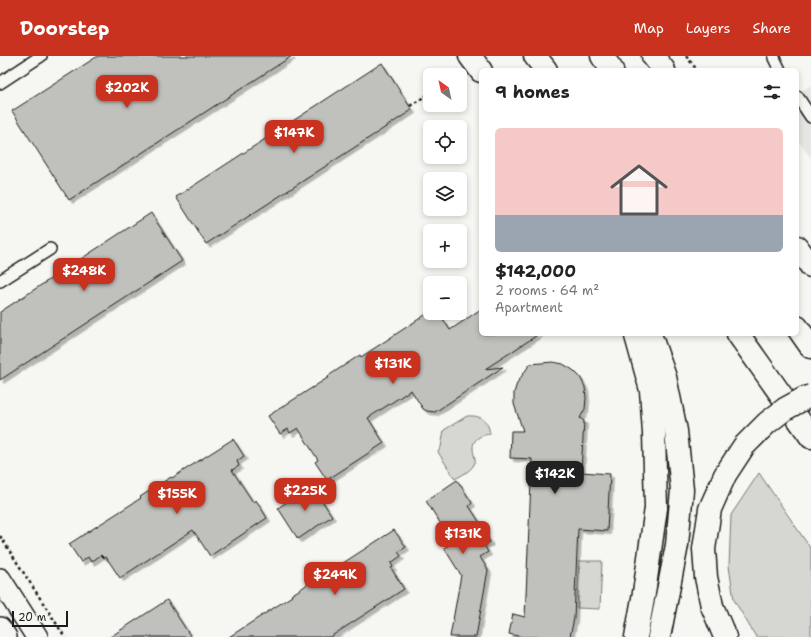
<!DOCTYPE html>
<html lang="en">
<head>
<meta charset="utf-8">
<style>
  :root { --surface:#fff; --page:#f2f2f2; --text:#222; --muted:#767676; --accent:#c8321e }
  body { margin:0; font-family:"Shantell Sans",sans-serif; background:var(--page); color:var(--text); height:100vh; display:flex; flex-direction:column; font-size:15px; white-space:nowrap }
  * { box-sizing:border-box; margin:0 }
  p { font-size:13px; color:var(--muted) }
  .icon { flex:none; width:22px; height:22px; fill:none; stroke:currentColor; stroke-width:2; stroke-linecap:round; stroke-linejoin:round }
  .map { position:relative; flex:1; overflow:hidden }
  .side { position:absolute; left:479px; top:12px; width:320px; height:268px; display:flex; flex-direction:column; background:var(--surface); border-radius:6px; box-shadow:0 2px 6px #0003 }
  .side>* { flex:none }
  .needle { width:26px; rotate:327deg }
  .buttons { position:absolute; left:423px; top:12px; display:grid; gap:8px }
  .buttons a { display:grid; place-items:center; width:44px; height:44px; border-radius:6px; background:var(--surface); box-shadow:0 2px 6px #0003; font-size:20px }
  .scale { position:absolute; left:12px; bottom:10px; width:56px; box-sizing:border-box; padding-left:4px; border:2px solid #1c1c1c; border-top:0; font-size:11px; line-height:14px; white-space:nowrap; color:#1c1c1c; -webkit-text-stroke:3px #f6f6f2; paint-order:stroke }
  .price { position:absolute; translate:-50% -34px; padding:0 9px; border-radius:8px; background:var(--accent); color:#fff; font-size:13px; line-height:26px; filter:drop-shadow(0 1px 2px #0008) }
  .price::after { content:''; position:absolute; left:50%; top:24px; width:12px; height:9px; margin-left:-6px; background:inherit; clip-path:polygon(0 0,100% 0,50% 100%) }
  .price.selected { background:#222; color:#fff }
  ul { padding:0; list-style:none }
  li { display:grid; align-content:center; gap:8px; height:212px; padding:0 16px }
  li span { display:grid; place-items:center; height:124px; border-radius:6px; color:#555 }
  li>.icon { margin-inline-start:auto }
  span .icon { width:72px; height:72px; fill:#fffc; stroke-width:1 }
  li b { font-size:17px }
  h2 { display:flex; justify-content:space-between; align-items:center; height:48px; padding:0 16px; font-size:17px }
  header { display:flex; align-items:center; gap:24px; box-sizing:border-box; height:56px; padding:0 20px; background:var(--accent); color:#fff }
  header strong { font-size:19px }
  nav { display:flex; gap:22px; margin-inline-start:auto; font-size:14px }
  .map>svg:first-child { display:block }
  .built { fill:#e6e6e2 }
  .green { fill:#d6d6d2; stroke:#797977 }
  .building { fill:#c0c0bd; stroke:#1c1c1c; filter:url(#shadow) }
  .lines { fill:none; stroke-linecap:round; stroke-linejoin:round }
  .service-casing { stroke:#1c1c1c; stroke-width:14 }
  .minor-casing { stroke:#1c1c1c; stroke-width:24 }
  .motorway-casing { stroke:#1c1c1c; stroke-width:25 }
  .path { stroke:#1c1c1c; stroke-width:2.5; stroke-dasharray:3 3; stroke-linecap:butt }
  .service { stroke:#f6f6f2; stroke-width:11 }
  .minor { stroke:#f6f6f2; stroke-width:21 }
  .motorway { stroke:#f6f6f2; stroke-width:22 }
  .motorway-bridge-casing { stroke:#1c1c1c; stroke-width:25; stroke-linecap:butt }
  .motorway-bridge { stroke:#f6f6f2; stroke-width:22 }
</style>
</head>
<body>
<header>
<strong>Doorstep</strong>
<nav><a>Map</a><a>Layers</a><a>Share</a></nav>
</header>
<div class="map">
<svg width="811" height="581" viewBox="0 0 811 581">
  <defs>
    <filter id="shadow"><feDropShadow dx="3.5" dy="3.5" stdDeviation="0" flood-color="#0004"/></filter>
  </defs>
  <rect width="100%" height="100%" fill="#f6f6f2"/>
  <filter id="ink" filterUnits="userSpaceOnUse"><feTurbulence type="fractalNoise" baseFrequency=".025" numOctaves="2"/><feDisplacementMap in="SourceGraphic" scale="8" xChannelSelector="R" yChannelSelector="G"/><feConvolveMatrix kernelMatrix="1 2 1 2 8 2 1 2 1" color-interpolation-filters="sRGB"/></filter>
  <g filter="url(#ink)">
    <!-- built -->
    <path class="built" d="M811 29V102L797 83V38Z"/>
    <!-- green -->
    <g class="green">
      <path d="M467 360C481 359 488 364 490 378 481 379 472 383 473 393 473 398 476 402 475 406 473 414 462 419 455 423L438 396 441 391 444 374Z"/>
      <path d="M759 417 811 493V581H756L734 544 729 510 731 459Z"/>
      <path d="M579 505H602L600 553 577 552Z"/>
    </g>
    <!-- building -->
    <g class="building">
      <path d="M98 0H292L69 144 12 55Z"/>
      <path d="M382 7 412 54 206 188 176 141Z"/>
      <path d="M151 157 182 205 0 324V256Z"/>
      <path d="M481 253V278H539L485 313 503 311 435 356 427 355 423 353 411 334 368 362 384 387 327 424 315 406 318 404 298 372 290 377 288 373 280 378 268 360 329 321 328 320 360 299 361 301 428 257H439L450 274Z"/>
      <path d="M553 306 563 308 573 314 580 321 585 331 586 342 585 353 580 362 584 365 581 416 610 418 607 475 578 473 574 562 570 581H522L509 578 513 558 525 561 532 403 510 402 511 375H523L514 348V337L517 327 530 308Z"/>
      <path d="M233 383 244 400 237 405 239 410 232 414 253 446 256 444 267 462 210 500 193 474 120 522 106 501 104 502 101 499 91 506 88 501 81 506 69 488 141 442 140 441 171 421 172 422Z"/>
      <path d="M457 424 472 447 469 450 482 470 481 472 490 486 484 489 488 496 480 501 488 514 476 581H450L461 519 444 492 449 489 446 485 450 482 426 445Z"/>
      <path d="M312 429 332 460 298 483 278 452Z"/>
      <path d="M394 474 406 491 398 496 401 500 391 507 393 511 391 512 404 533 330 581H229L292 540 291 539 302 532 322 518 323 520Z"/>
      <path d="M167 544 191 581H110Z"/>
    </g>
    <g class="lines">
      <!-- service casing -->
      <g class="service-casing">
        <g id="service">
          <path d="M774 0V2L780 14"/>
          <path d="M0 27 41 0"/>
          <path d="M797 40 811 61"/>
          <path d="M0 225 50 193"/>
        </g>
      </g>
      <!-- minor casing -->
      <g class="minor-casing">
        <g id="minor">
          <path d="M0 523 37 581"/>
          <path d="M0 572 6 581"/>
        </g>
      </g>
      <!-- motorway casing -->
      <g class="motorway-casing">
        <g id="motorway">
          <path d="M470 0 481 15"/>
          <path d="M535 0 546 14"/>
          <path d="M602 0 612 14"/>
          <path d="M653 0 664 14"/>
          <path d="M797 191 811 210"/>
          <path d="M797 271 811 291"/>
          <path d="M650 278 665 321 676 375 682 434 677 489 659 581"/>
          <path d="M738 278 811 381"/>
          <path d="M712 550 725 581"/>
          <path d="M636 581 644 537 656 452 654 377 651 334 636 280"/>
        </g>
      </g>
      <!-- path -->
      <g class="path">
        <path d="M686 0 697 14"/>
        <path d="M410 50 430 37"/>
        <path d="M0 480 65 581"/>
      </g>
      <!-- service -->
      <use href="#service" class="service"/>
      <!-- minor -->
      <use href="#minor" class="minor"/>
      <!-- motorway -->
      <use href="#motorway" class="motorway"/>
      <!-- motorway-bridge casing -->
      <g class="motorway-bridge-casing">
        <path id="motorway-bridge" d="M712 550 706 521 704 493 710 453 725 419 744 390 767 367 785 353 805 342 811 340"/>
      </g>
      <!-- motorway-bridge -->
      <use href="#motorway-bridge" class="motorway-bridge"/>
    </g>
  </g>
</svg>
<div class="buttons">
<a><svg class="needle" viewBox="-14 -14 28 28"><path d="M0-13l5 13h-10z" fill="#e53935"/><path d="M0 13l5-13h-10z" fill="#767676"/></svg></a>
<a><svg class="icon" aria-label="locate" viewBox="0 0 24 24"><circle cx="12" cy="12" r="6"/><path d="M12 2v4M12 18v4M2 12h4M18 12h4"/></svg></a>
<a><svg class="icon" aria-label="layers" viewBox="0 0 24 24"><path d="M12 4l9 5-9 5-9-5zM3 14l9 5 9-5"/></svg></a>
<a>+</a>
<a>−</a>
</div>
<div class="scale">20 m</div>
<b class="price" style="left:127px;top:53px">$202K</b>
<b class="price" style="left:294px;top:98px">$147K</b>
<b class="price" style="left:84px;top:236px">$248K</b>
<b class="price" style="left:393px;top:329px">$131K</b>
<b class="price selected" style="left:555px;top:439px">$142K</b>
<b class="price" style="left:305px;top:456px">$225K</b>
<b class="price" style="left:177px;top:459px">$155K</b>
<b class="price" style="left:463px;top:499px">$131K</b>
<b class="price" style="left:335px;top:540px">$249K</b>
<section class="side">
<h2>9 homes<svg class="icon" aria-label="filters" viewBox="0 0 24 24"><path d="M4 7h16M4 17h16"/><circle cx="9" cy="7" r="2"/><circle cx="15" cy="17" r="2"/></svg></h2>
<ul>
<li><span style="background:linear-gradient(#f6c9c9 70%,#9aa5b1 0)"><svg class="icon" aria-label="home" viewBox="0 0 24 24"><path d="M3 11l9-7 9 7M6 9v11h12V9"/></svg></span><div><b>$142,000</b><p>2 rooms · 64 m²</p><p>Apartment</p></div></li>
</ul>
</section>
</div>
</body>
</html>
